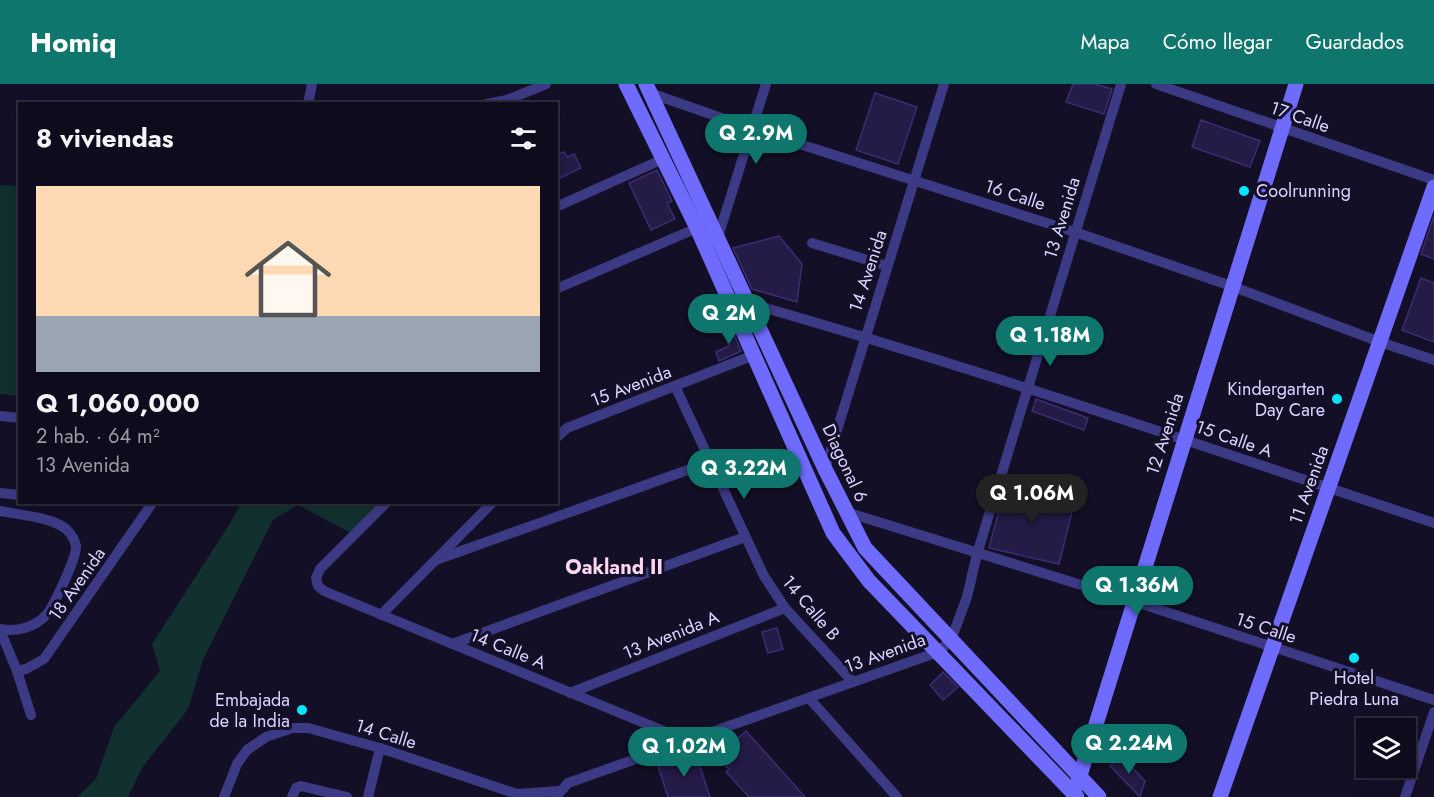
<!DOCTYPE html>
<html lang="es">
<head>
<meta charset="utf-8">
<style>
  :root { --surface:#0e0b1c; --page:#171425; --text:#f1f3f6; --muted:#9b9ba3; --line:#2e2b3b; --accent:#0f766e }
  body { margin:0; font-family:Jost,sans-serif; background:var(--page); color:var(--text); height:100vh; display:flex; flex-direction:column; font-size:22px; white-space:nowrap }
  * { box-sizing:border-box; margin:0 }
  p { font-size:20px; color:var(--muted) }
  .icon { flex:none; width:33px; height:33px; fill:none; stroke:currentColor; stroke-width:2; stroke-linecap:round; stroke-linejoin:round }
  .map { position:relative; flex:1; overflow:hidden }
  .panel { position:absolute; left:18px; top:18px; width:540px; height:402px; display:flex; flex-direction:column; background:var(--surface); border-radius:0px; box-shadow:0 3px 15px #0003,0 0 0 2px var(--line) }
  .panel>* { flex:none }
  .fabs { position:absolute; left:1356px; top:634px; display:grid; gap:12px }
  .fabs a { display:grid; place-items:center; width:60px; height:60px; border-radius:0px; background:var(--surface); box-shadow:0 3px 15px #0003,0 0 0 2px var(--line); font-size:30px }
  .price { position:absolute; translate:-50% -51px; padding:0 14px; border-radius:21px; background:var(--accent); color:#fff; font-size:20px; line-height:39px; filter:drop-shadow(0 2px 3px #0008) }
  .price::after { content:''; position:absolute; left:50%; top:36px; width:18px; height:14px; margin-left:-9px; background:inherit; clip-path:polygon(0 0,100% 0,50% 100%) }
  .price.selected { background:#222; color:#fff }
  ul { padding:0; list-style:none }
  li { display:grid; align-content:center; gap:12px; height:318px; padding:0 18px }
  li+li { border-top:2px solid var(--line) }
  li span { display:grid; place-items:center; height:186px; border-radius:0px; color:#555 }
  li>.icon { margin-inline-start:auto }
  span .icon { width:108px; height:108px; fill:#fffc; stroke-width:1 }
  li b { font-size:26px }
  h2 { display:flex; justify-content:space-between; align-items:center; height:72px; padding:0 18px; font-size:26px }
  header { display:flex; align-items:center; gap:36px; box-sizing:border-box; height:84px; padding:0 30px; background:var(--accent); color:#fff }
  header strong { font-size:28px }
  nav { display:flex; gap:33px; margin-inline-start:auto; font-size:21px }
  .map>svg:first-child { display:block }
  .green { fill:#12302f }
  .building { fill:#241b47; stroke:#3b2d73; stroke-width:1.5 }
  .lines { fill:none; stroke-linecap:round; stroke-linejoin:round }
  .street { stroke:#3d3a85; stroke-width:10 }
  .secondary { stroke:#6f6bff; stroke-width:15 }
  .poi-dot { fill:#00e5ff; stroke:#130f26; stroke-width:2 }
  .labels { text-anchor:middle; stroke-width:6; stroke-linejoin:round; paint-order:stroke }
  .street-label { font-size:18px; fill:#d9d4ff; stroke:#130f26 }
  .poi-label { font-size:18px; fill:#d9d4ff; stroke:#130f26; text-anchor:end }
  .neighbourhood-label { font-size:20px; font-weight:bold; fill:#ffd6f0; stroke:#130f26 }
</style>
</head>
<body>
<header>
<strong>Homiq</strong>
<nav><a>Mapa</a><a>Cómo llegar</a><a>Guardados</a></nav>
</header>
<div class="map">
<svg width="1434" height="713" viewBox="0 0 1434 713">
  <rect width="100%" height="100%" fill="#130f26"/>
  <!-- green -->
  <g class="green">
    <path d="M0 101 19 102V312L0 310Z"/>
    <path d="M241 419H381L351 449 298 421 273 436 203 576 188 625 142 684 128 713H77L96 695 114 643 160 587 152 560 229 441Z"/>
  </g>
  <!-- building -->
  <g class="building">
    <path d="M1073 0H1095L1112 5 1104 30 1066 18Z"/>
    <path d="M875 9 917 23 898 80 856 66Z"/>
    <path d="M1201 36 1260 57 1250 83 1192 63Z"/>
    <path d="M564 68 567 73 574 70 581 84 556 96V71Z"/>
    <path d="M657 86 672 117 667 119 675 135 651 146 629 99Z"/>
    <path d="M1434 132V175L1421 170Z"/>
    <path d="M779 152 802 180 797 218 752 205 733 164Z"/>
    <path d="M1421 194 1434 199V258L1402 246Z"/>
    <path d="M730 241 741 267 719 277 716 268 729 262 722 244Z"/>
    <path d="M1036 315 1088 334 1084 346 1032 327Z"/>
    <path d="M1006 400 1074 420 1059 480 989 464Z"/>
    <path d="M777 544 783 565 768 569 762 548Z"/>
    <path d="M943 588 958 603 943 616 930 601Z"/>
    <path d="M746 647 805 713H749L726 688 729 685 717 673Z"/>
    <path d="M696 670 710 713H668L658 682Z"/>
    <path d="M1121 672 1145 697 1140 713 1110 682Z"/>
  </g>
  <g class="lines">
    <!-- street -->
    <g class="street">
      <path d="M1156 0 1434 96"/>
      <path d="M650 9 753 45 1075 148 1234 203 1380 258 1434 276"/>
      <path d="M308 20 312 0"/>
      <path d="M487 20 507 16 546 0"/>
      <path d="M556 123 663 75"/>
      <path d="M718 153 766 0"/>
      <path d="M812 159 887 182"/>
      <path d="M556 205 697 144"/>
      <path d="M748 219C979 285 1206 363 1434 439"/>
      <path d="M675 302 764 492 785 524 853 598"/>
      <path d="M0 332 20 334"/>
      <path d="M556 354 567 344 754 271"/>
      <path d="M825 385 944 0"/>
      <path d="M0 409 20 411"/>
      <path d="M387 418 320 485 316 494 318 502 324 507 688 657"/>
      <path d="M0 427C19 431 53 433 67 446 71 450 75 456 76 462 77 473 54 521 47 530 35 544 16 548 0 545"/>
      <path d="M846 428 1133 517 1434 616"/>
      <path d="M436 476 710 378"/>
      <path d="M381 531 493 418"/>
      <path d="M0 546 17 587 31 631"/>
      <path d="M452 560 745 453"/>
      <path d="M17 587 26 585 44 575 153 418"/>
      <path d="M570 609 785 524"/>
      <path d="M809 614 897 713"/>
      <path d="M224 713 237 680 247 666 266 653 292 644H308L380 664 517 710 559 707"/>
      <path d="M292 713 296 704 301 702 347 713"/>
      <path d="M368 713 380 664"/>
      <path d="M556 713 568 699 938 568 951 556 967 513 977 470 1121 0"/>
      <path d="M1405 713 1434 628"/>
    </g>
    <!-- secondary -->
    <g class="secondary">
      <path d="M626 0 697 144 833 449 869 497 1077 713"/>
      <path d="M646 0 825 385 865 464 1099 713"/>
      <path d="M1077 701 1296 0"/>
      <path d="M1220 713 1434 103"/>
    </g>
  </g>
  <!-- markers -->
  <g class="poi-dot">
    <circle cx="1244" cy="107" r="6"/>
    <circle cx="1337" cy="315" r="6"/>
    <circle cx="1354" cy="574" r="6"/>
    <circle cx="302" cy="626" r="6"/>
  </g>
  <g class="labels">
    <!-- street labels -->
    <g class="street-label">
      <text transform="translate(1300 33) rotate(19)" y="6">17 Calle</text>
      <text transform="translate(1015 111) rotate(18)" y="6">16 Calle</text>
      <text transform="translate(1062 134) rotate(-73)" y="6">13 Avenida</text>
      <text transform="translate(868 187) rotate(-72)" y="6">14 Avenida</text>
      <text transform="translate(631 302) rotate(-21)" y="6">15 Avenida</text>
      <text transform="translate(1165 350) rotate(-72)" y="6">12 Avenida</text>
      <text transform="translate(1234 355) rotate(19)" y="6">15 Calle A</text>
      <text transform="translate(845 379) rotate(65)" y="6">Diagonal 6</text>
      <text transform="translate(1309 401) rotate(-70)" y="6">11 Avenida</text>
      <text transform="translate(77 500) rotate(-55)" y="6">18 Avenida</text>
      <text transform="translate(811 524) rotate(50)" y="6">14 Calle B</text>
      <text transform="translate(1266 544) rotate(18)" y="6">15 Calle</text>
      <text transform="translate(671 551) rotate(-22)" y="6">13 Avenida A</text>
      <text transform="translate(508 565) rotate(22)" y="6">14 Calle A</text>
      <text transform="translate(885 569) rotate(-20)" y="6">13 Avenida</text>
      <text transform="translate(386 650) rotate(17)" y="6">14 Calle</text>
    </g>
    <!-- poi labels -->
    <g class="poi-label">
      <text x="1256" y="113" text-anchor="start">Coolrunning</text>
      <text x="1325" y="311">Kindergarten<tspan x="1325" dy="21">Day Care</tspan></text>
      <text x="1354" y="600" text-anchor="middle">Hotel<tspan x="1354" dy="21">Piedra Luna</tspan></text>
      <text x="290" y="622">Embajada<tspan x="290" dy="21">de la India</tspan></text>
    </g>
    <!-- neighbourhood labels -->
    <g class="neighbourhood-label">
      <text x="614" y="490">Oakland II</text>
    </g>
  </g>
</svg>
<div class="fabs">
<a><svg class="icon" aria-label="layers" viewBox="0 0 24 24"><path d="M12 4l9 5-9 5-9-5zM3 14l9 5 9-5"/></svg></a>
</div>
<b class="price" style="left:756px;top:81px">Q 2.9M</b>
<b class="price" style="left:729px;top:261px">Q 2M</b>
<b class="price" style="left:1050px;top:283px">Q 1.18M</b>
<b class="price" style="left:744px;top:416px">Q 3.22M</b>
<b class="price selected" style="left:1032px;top:441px">Q 1.06M</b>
<b class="price" style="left:1137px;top:533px">Q 1.36M</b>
<b class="price" style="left:1129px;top:691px">Q 2.24M</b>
<b class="price" style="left:684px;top:694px">Q 1.02M</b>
<section class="panel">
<h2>8 viviendas<svg class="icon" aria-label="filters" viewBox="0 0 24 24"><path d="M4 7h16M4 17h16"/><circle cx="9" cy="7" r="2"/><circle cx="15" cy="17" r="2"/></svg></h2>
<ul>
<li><span style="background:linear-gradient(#ffd9b3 70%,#9aa5b1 0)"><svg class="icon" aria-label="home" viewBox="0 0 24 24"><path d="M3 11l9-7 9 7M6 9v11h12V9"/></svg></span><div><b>Q 1,060,000</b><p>2 hab. · 64 m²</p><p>13 Avenida</p></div></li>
</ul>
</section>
</div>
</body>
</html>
